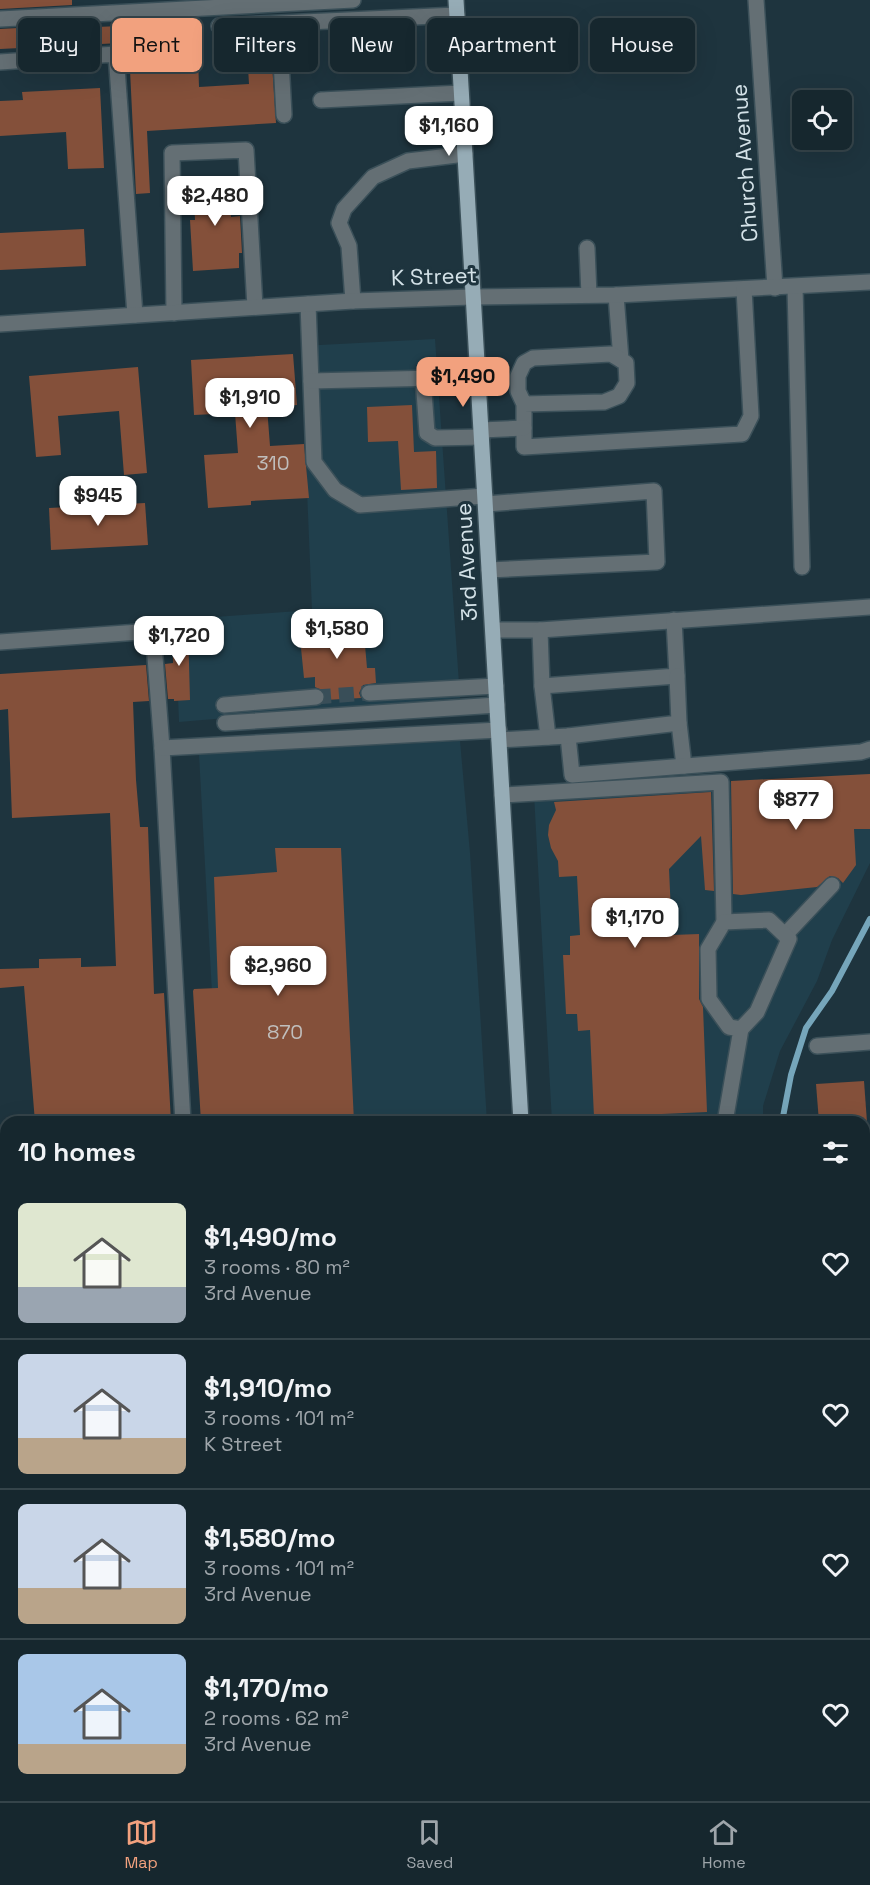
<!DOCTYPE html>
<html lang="en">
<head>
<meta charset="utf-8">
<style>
  :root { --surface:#16272e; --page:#23333a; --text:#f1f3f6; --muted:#9ea5aa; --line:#35444a; --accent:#f2a17e }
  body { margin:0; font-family:"Space Grotesk",sans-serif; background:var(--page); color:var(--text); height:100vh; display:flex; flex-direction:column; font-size:22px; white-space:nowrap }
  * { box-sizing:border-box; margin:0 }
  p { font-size:20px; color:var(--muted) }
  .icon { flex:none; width:33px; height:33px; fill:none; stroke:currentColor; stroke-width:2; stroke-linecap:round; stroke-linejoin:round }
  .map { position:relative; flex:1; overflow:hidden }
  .panel { position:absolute; left:0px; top:1116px; width:870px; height:686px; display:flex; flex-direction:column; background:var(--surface); border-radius:18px 18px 0 0; box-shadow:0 6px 24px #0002,0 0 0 2px var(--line) }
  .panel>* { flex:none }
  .hud { position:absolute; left:18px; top:18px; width:834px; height:54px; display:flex; gap:12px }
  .fabs { position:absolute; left:792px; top:90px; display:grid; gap:12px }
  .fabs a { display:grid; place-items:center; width:60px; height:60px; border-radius:9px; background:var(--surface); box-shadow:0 6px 24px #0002,0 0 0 2px var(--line); font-size:30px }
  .price { position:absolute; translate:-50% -51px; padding:0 14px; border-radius:12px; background:#fff; color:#222; font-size:20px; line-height:39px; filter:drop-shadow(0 2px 3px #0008) }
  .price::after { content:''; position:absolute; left:50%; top:36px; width:18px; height:14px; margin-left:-9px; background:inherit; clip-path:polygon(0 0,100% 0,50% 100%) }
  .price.active { background:var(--accent); color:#111 }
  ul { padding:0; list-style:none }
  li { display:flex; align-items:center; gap:18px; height:150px; padding:0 18px }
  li+li { border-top:2px solid var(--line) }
  li span { display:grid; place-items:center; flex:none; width:168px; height:120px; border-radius:9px; color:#555 }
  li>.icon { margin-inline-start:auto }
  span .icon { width:72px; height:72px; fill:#fffc; stroke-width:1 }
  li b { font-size:26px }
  h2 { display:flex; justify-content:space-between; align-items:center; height:72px; padding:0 18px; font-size:26px }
  .chip { padding:0 21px; border-radius:9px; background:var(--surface); box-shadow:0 6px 24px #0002,0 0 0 2px var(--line); font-size:21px; line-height:54px }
  .chip.active { background:var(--accent); color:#111 }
  .dock { display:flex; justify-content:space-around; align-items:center; height:84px; border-top:2px solid var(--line); background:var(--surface); font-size:16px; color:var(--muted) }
  .dock a { display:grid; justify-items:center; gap:3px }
  .dock .active { color:var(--accent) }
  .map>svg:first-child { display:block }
  .built { fill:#203f4c }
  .green { fill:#275b71 }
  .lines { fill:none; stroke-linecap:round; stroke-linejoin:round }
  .stream { stroke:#76a6bb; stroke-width:6 }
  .building { fill:#84503a }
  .minor-tunnel { stroke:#394e58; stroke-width:15; stroke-dasharray:15 8; stroke-linecap:butt }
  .minor-casing { stroke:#3b5059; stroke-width:18 }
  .major-casing { stroke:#3b5059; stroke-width:18 }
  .minor { stroke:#646f74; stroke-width:15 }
  .major { stroke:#96acb6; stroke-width:15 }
  .labels { text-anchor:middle; stroke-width:6; stroke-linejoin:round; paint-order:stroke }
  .number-label { font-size:20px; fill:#c0bebc }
  .street-label { font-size:22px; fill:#d4e2e8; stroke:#1e343e }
</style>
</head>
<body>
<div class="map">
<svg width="870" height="1801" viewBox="0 0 870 1801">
  <rect width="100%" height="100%" fill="#1e343e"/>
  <!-- built -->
  <g class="built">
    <path d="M435 339 460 698 179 722 175 620 312 610 301 346Z"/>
    <path d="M460 741 470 853 487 1122H219L199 754Z"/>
    <path d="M870 774V863L832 940 817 981 780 1051 763 1106V1122H552L534 794Z"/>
    <path d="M0 1551H6V1796H75L74 1801H0Z"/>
  </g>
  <!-- green -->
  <path class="green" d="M864 1475H870V1801H587V1796H864Z"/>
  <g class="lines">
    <!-- stream -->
    <path class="stream" d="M782 1122 791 1075 806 1028 832 991 870 919"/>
  </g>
  <!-- building -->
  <g class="building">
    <path d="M0 0H72V5L0 9Z"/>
    <path d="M197 24 199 87 249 84 246 35 270 33 276 123 147 131 150 193 136 194 129 49 159 48 158 26Z"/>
    <path d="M73 25V28L120 26 121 43 0 49V29Z"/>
    <path d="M100 88 104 168 68 169 66 132 0 136V101L23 100 22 92Z"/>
    <path d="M229 178 231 217 240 216 242 253H239V268L193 271 190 220H195L193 180Z"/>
    <path d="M84 229 86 266 0 270V233Z"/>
    <path d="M293 354 297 405 267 407 270 446 304 444 309 498 251 501V505L208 508 204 455 238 453 235 413 194 415 191 360Z"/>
    <path d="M138 367 147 473 124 475 119 411 58 416 61 455 36 457 29 376Z"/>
    <path d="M412 405 414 452 436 451 437 488 401 490 398 441 368 442 367 407Z"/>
    <path d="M145 503 148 545 51 550 49 508Z"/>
    <path d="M363 622 367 668H375L376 683 363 685 359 693 361 698 325 700 324 691 315 687V677L304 678 300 638 313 637 312 626Z"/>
    <path d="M188 627 190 700 174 701V699H168L165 664 173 663 172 628Z"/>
    <path d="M146 665 149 701 133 702 136 780 140 827H148L154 994 164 993 171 1122H35L24 986 0 988V969L39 968V959L81 958V967L116 966 110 813 12 818 8 709 0 710V674Z"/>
    <path d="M870 774V829H854L856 865 843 883 838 878 830 876 817 887 741 895 733 894 731 781Z"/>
    <path d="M711 792 714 891 705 890 701 836 669 869 672 935 699 934V999L703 1007 707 1112 594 1117 590 1030 578 1031 577 1014H566L563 955H570V936L580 935 577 876 559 877 558 861 551 848 548 835 549 825 556 810 554 802Z"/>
    <path d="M275 848H341L354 1122H201L193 991 194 989 218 988 214 877 277 872Z"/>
    <path d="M864 1081 867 1122H819L816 1084Z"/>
  </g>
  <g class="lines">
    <!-- minor-tunnel -->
    <path class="minor-tunnel" d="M316 697 369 693"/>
    <!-- minor casing -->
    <g class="minor-casing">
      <g id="minor">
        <path d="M756 0 775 288"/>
        <path d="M0 19 353 0"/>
        <path d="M279 24 284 115"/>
        <path d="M219 26 457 15"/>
        <path d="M0 62 116 54 135 315"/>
        <path d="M321 100 461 93"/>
        <path d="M587 248 589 295"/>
        <path d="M795 287 802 567"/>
        <path d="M616 295 621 360"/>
        <path d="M353 301 349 246 339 223 344 209 373 177 408 161 465 154"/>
        <path d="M308 304 314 462 335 490 360 505 485 496"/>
        <path d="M174 313 172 153 246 150 255 307"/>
        <path d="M0 324 353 301 472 297 616 295 870 282"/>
        <path d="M423 378 427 433 435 438 482 437"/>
        <path d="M311 381 478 377"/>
        <path d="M524 404 604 402 619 396 627 383 626 363 611 354 533 358 524 363 518 376V391L524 404V447L742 434 751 416 744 289"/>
        <path d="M481 430 524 428"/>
        <path d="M486 504 654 491 657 562 489 570"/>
        <path d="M493 630H540"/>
        <path d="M0 642 153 631 162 748 183 1122"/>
        <path d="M542 686 540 630 870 607"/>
        <path d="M369 693 496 686"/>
        <path d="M224 705 316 697"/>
        <path d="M225 723 497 705"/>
        <path d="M679 723 684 766"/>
        <path d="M568 736 572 775 861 752 870 749"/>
        <path d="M548 737 542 686 677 676 674 620"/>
        <path d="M499 740 568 736 679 723 677 676"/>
        <path d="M162 748 499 730"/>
        <path d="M502 795 721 782 724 922"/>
        <path d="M785 935 832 885"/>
        <path d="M817 1046 870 1042"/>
        <path d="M725 1122 741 1029 757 1012 789 939 769 920 724 922 708 949 709 999 729 1027 741 1029"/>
        <path d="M0 1188 6 1187"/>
        <path d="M0 1581H6"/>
        <path d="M0 1620H6"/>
        <path d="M0 1769 6 1768"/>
        <path d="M31 1796V1801"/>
        <path d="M413 1796V1801"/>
      </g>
    </g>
    <!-- major casing -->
    <g class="major-casing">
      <g id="major">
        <path d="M456 0 521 1122"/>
        <path d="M864 1391 870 1387"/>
        <path d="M0 1522H6"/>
        <path d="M559 1796V1801"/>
      </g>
    </g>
    <!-- minor -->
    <use href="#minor" class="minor"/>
    <!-- major -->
    <use href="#major" class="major"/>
  </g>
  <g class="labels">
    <!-- number labels -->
    <g class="number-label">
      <text x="273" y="470">310</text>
      <text x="285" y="1039">870</text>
    </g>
    <!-- street labels -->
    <g class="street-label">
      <text transform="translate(744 163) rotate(-94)" y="8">Church Avenue</text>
      <text transform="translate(434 276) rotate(-2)" y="8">K Street</text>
      <text transform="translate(466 562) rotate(-93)" y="8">3rd Avenue</text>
    </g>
  </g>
</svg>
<div class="fabs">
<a><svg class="icon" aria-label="locate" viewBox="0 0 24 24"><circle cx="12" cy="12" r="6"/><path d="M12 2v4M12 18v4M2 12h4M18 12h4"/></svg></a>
</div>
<b class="price" style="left:449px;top:157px">$1,160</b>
<b class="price" style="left:215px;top:227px">$2,480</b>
<b class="price active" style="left:463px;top:408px">$1,490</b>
<b class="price" style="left:250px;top:429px">$1,910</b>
<b class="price" style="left:98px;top:527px">$945</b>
<b class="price" style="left:337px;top:660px">$1,580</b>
<b class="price" style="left:179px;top:667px">$1,720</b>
<b class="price" style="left:796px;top:831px">$877</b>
<b class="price" style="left:635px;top:949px">$1,170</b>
<b class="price" style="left:278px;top:997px">$2,960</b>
<div class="hud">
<a class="chip">Buy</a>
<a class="chip active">Rent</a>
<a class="chip">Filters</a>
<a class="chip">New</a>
<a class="chip">Apartment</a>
<a class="chip">House</a>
</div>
<section class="panel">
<h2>10 homes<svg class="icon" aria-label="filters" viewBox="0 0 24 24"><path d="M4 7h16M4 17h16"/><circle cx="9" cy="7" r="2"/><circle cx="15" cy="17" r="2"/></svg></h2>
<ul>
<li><span style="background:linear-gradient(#dfe7d0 70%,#9aa5b1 0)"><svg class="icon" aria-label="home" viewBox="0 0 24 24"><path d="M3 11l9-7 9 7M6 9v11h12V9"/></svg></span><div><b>$1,490/mo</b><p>3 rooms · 80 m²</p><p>3rd Avenue</p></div><svg class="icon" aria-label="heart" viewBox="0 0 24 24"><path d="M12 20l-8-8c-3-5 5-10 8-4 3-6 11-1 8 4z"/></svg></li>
<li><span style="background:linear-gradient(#c9d6e8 70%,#b9a48a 0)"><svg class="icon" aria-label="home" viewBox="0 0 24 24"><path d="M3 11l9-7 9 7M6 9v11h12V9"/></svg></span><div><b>$1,910/mo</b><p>3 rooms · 101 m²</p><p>K Street</p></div><svg class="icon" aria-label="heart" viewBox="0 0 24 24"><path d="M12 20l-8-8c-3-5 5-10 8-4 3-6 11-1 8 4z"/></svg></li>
<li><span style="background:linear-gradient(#c9d6e8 70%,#b9a48a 0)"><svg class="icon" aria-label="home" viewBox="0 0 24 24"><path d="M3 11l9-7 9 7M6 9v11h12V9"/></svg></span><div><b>$1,580/mo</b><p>3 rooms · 101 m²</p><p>3rd Avenue</p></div><svg class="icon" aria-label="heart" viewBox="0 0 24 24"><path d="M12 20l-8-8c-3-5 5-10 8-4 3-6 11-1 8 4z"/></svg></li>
<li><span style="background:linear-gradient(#a9c7e8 75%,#b9a48a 0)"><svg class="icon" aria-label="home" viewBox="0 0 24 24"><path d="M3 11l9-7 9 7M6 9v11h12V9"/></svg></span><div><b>$1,170/mo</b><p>2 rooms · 62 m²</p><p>3rd Avenue</p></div><svg class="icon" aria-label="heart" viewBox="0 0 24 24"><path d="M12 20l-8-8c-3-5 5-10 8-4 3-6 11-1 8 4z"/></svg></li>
</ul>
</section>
</div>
<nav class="dock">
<a class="active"><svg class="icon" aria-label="map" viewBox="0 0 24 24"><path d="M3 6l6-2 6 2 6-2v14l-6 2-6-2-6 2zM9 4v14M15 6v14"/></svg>Map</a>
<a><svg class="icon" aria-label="saved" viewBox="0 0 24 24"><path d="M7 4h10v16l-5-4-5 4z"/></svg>Saved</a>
<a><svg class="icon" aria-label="home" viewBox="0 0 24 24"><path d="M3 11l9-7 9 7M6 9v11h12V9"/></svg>Home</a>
</nav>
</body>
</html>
